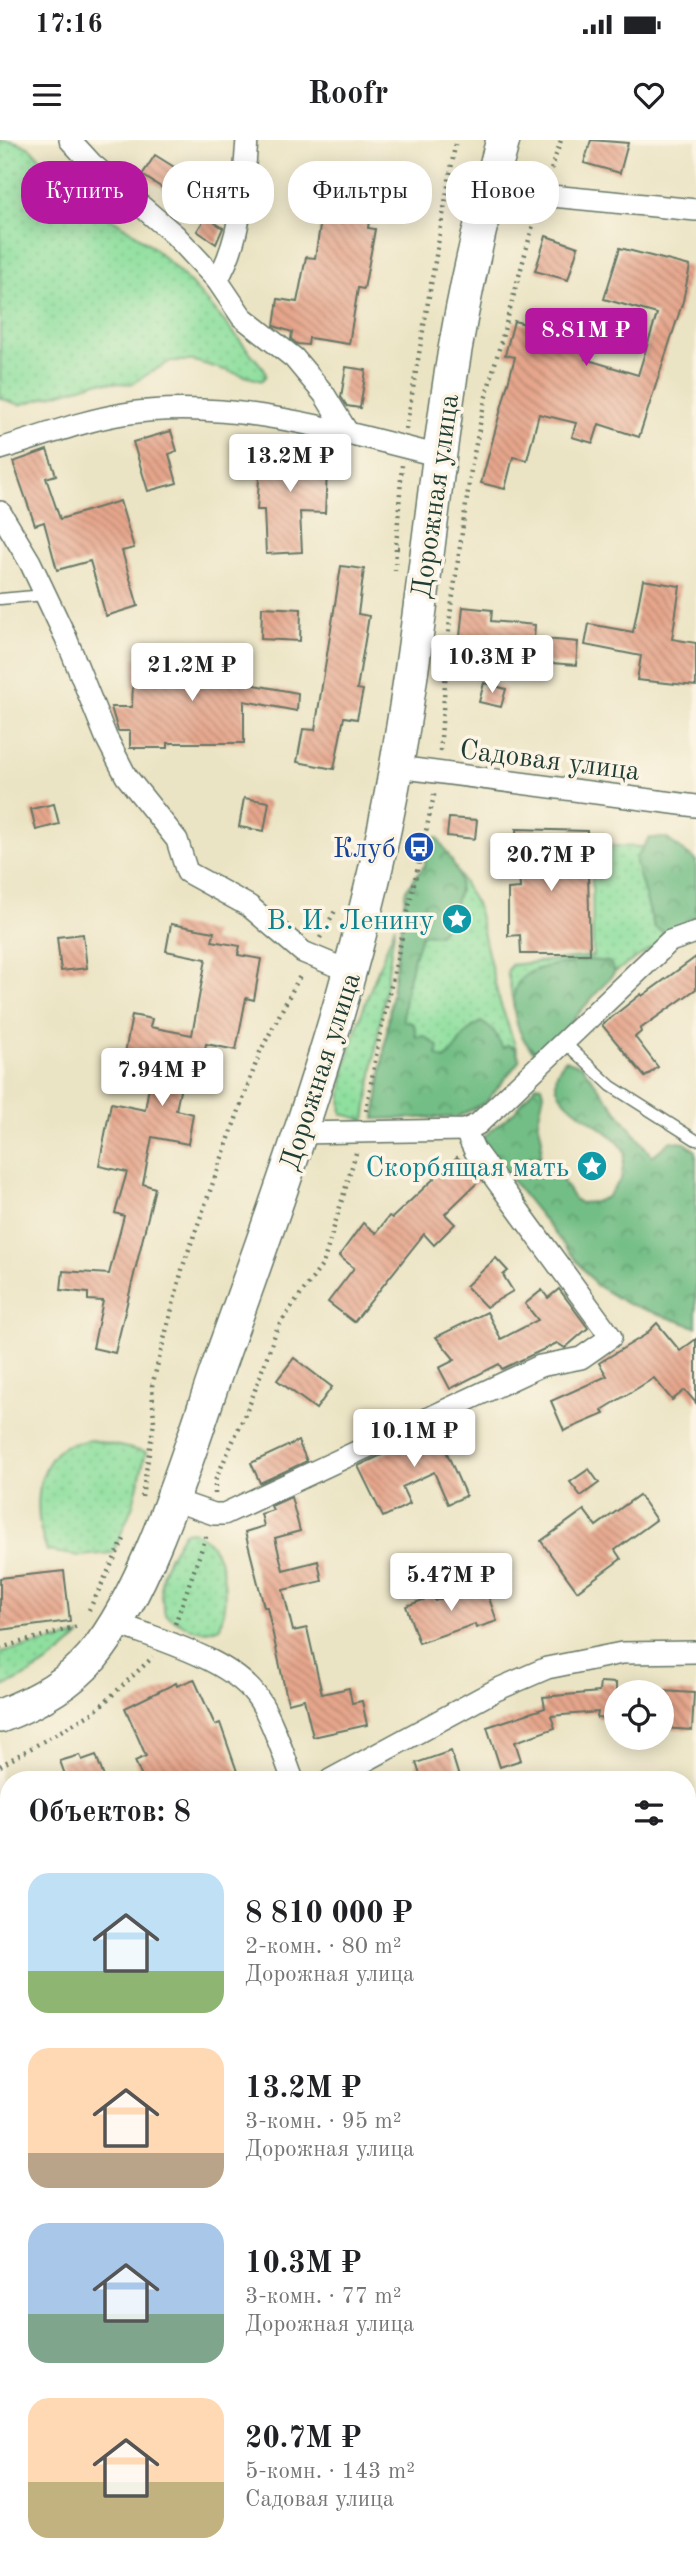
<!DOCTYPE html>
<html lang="ru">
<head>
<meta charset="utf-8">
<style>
  :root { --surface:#fff; --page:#f6f6f6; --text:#202124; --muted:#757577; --accent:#b5179e }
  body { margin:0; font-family:"Old Standard TT",serif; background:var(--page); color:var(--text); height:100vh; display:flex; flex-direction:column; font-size:26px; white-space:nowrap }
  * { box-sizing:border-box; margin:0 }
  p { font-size:23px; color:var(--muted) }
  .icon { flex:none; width:38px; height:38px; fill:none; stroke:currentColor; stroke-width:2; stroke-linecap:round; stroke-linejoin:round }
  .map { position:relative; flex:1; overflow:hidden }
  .side { position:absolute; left:0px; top:1631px; width:696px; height:798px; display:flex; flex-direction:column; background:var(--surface); border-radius:28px 28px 0 0; box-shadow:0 4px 18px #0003 }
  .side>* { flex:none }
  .guide { position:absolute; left:21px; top:21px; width:654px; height:63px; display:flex; gap:14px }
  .controls { position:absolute; left:604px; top:1540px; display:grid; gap:14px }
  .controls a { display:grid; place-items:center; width:70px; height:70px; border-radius:50%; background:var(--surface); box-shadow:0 4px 18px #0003; font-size:35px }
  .price { position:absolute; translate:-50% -60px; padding:0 16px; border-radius:7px; background:#fff; color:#222; font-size:23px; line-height:46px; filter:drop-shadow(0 2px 4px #0008) }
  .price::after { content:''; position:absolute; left:50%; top:42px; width:21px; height:16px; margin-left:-10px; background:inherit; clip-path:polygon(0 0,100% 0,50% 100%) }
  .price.selected { background:var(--accent); color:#fff }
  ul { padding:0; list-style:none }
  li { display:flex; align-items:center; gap:21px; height:175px; padding:0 28px }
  li span { display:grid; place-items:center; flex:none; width:196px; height:140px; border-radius:21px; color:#555 }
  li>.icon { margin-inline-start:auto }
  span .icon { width:84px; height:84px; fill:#fffc; stroke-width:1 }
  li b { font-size:30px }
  h2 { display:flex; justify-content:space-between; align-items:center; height:84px; padding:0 28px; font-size:30px }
  .tag { padding:0 24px; border-radius:28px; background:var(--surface); box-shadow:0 4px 18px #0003; font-size:24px; line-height:63px }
  .tag.selected { background:var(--accent); color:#fff }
  .status { display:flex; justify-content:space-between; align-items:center; height:49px; padding:0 35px; background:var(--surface); direction:ltr }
  .status svg { height:19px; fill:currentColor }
  header { display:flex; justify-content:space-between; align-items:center; height:91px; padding:0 28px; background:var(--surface); font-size:32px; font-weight:700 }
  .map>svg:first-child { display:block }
  .grass { fill:url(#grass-dots); stroke:#578e6a; stroke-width:2 }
  .forest { fill:url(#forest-crowns); stroke:#497e5d; stroke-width:2 }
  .building { fill:url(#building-back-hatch) }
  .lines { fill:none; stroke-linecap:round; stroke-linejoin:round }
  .lane-casing { stroke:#676; stroke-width:13 }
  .street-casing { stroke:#676; stroke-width:24 }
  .primary-casing { stroke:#676; stroke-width:36 }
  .path { stroke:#676; stroke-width:4.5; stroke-dasharray:2 5; stroke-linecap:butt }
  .lane { stroke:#fff; stroke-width:10 }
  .street { stroke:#fff; stroke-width:21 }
  .primary { stroke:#fff; stroke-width:33 }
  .labels { text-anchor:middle; stroke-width:7; stroke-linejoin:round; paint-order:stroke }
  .street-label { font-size:28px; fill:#1f3d34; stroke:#fcf5e5 }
  .transit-label { font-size:28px; fill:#164399; stroke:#fcf5e5; text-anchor:end }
  .culture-label { font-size:28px; fill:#0d838f; stroke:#fcf5e5; text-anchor:end }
</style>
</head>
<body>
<div class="status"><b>17:16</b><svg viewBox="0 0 49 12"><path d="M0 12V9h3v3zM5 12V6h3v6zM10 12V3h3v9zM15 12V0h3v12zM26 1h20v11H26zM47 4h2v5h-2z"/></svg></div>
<header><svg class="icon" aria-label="menu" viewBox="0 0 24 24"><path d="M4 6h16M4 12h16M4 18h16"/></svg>Roofr<svg class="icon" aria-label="heart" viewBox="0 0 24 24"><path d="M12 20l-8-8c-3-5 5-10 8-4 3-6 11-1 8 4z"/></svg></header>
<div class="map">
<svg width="696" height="2429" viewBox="0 0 696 2429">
  <defs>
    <pattern id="grass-dots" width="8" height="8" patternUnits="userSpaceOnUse" patternTransform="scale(1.75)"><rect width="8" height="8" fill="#8fdf9f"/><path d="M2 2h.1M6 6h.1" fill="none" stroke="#7bc08a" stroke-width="1.8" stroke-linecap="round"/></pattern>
    <pattern id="forest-crowns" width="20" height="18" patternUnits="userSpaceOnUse" patternTransform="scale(1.75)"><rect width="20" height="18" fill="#73be86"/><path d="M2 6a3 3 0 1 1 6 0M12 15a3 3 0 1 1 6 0" fill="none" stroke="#5e9c6e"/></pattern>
    <pattern id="building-back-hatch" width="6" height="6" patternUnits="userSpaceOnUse" patternTransform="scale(1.75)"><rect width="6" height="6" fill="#e6a68c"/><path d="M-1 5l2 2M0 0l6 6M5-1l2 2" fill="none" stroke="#ba8873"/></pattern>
  </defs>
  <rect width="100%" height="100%" fill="#fcf5e5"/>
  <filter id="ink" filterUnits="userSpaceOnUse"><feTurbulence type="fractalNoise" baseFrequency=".0143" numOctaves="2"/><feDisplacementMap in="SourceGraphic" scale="14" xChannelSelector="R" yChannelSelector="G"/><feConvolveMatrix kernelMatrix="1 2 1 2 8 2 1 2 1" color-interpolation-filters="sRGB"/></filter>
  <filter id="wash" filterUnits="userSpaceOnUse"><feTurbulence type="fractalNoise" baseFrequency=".00686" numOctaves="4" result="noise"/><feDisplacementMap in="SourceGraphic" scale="28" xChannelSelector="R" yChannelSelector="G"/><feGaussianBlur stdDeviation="1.57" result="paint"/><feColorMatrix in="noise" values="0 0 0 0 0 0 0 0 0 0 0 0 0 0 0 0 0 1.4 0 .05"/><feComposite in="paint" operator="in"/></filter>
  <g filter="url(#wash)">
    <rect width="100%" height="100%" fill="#ebe4c4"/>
    <!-- grass -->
    <g class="grass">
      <path d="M0 0C38 0 41 25 66 47 93 71 130 86 157 111 197 146 230 189 264 229L266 235 262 241 194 221H171L131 244 98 242 20 265 0 258Z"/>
      <path d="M431 697 438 698 477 766 498 856 520 920 486 962 457 977 375 979 406 750 425 725 426 704Z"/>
      <path d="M649 698H666L696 721V779L615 832 534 912C513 895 514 857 507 832L511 825 593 816 592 729 572 727V705L643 707Z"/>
      <path d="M395 785 365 980 342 974C336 921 377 837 395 785Z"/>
      <path d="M91 1300 146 1312 133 1365 113 1413 80 1416 47 1411C35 1380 32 1334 60 1309 66 1303 82 1302 91 1300Z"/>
      <path d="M192 1391C228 1405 229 1455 220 1487 198 1497 184 1486 165 1474 155 1434 164 1426 184 1392Z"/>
      <path d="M80 1496C57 1519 31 1536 0 1548V1512Z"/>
      <path d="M9 2217V2420H104L102 2429H0V2218Z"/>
    </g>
    <!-- forest -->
    <g class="forest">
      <path d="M431 697 438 698C467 744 465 742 442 791L437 795 422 794C411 823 404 849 403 880L414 884 416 897 424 896 439 907 437 915 444 919C456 914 460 892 481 882L493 890 503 908 508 905 515 908 520 920 486 962 457 977 375 979 406 750 425 725 426 704Z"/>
      <path d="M649 698H666L696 721V779L670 796 654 787 636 724V718Z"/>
      <path d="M590 820 609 822 615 832 543 914C517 910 504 854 522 838 540 823 568 824 590 820Z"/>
      <path d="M565 920 582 926 652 1016 671 1001 685 1003 696 1011V1187L626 1163 596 1145 482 1003 483 997 515 971 536 945 542 946 544 953 538 980 542 999 540 1021 548 1032 561 1038 574 1059 580 1063 595 1062 607 1057 621 1039 625 1012C609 980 529 962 565 920Z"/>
    </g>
    <g id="blocks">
      <!-- building -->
      <g class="building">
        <path d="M591 0 628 3 620 33 584 23Z"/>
        <path d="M155 15 187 35 175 56 142 35Z"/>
        <path d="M349 31 376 35 368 88 375 89 371 112 364 149 358 148 349 204 309 198 308 205 297 204 291 199 292 192 274 186 278 159 297 162 306 117 315 118 321 80 341 83Z"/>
        <path d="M206 77 223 88 216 104 197 91Z"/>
        <path d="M546 96 578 107 568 140 535 131Z"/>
        <path d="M620 108 690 126 683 161 639 297 599 284 593 303 572 297 576 283 539 274 527 320 513 317 505 349 481 343 515 217 505 215 514 181 573 197 577 185 594 190 585 219 638 235 657 174 604 159Z"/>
        <path d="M346 227 366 230 360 268 347 266 341 257Z"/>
        <path d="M171 291 177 311 169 314 177 343 148 351 133 302Z"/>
        <path d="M261 307 328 311 325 373 300 372 302 412 266 414 264 370H257Z"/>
        <path d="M47 310 56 335 46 338 60 379 120 361 134 408 122 411 138 466 106 476 90 421 57 430 44 382 35 385 13 322Z"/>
        <path d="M341 426 364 429 358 474 369 476 357 549 363 550 357 579 344 577 334 629 297 622 303 589 315 590Z"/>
        <path d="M643 440 680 446 672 499 696 503V546L637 540 641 516 585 505 589 484 633 492Z"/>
        <path d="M262 467 301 469 300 501 261 499Z"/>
        <path d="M463 467 492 470 491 481 535 485 534 498 578 502 576 525 539 522V517L488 513V519L458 516Z"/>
        <path d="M134 517 245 524 244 543 298 553 297 571 244 561V603H168V608H130V591H118L111 567H132Z"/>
        <path d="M484 543 506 549 501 567 479 562Z"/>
        <path d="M244 658 269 662 264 691 239 687Z"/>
        <path d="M54 664 59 684 36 690 31 669Z"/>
        <path d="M449 678 477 680 475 699 447 696Z"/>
        <path d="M516 689 587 691 590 814H521L520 795 508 796V749L520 748Z"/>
        <path d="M171 784 214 792 212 801 240 806 238 815 261 819 254 860 246 858 236 910 206 904 201 931 185 927 176 970 193 974 188 1004 152 997 143 1044 155 1048 115 1213 93 1208 103 1161 88 1160V1153L61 1150 63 1131 109 1134 124 1076 115 1073 127 1032 99 1026 111 963 145 970 151 935 122 930 132 875 152 879 150 887 192 895 206 819 166 811Z"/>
        <path d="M83 794 87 828 61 831 57 797Z"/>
        <path d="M696 817V849L640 889 641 892 635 897 658 927 645 937 602 885 641 854 642 856Z"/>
        <path d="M457 1017 480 1040 445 1074 455 1084 434 1105 424 1094 354 1182 328 1162 354 1128 339 1116 363 1083 376 1093 389 1076 392 1078Z"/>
        <path d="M496 1118 508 1131 503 1135 513 1151 486 1167 466 1146Z"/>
        <path d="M559 1149 588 1188 565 1208 557 1203 502 1229 499 1224 450 1249 439 1228 455 1220 436 1197 487 1172 501 1199 538 1180 525 1164 542 1150 548 1158Z"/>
        <path d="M657 1183 680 1211 696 1199V1263L685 1250 672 1260 654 1238 602 1270 604 1274 564 1291 551 1261 607 1236 599 1223 645 1195Z"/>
        <path d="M294 1218 332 1247 316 1269 277 1240Z"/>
        <path d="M452 1282 462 1303 446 1311 466 1356 448 1364 434 1332 402 1347 410 1364 383 1377 358 1326Z"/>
        <path d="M298 1301 307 1321 260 1343 251 1323Z"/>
        <path d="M589 1329 599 1343 581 1356 570 1342Z"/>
        <path d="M639 1355 656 1380 615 1410 621 1419 577 1451 541 1401 584 1370 596 1386Z"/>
        <path d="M291 1357 300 1391 275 1398 283 1430 318 1421 322 1441 283 1450 293 1491 307 1488 322 1554 349 1548 352 1563 362 1561 367 1585 313 1597 304 1559 288 1563 267 1467H264L245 1392 264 1386 261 1374 273 1370 271 1366Z"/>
        <path d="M64 1431 70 1481 0 1490V1438Z"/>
        <path d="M484 1444 497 1481 476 1488 475 1484 419 1503 406 1466 434 1456 435 1461Z"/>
        <path d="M194 1539 215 1585 220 1583 240 1640H143L135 1621 146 1616 125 1568 176 1543 177 1546Z"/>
        <path d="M600 1542 616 1543V1579L597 1578 598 1572 551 1576 555 1588 515 1602 521 1620 500 1627 487 1587 545 1568 543 1557 599 1552Z"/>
        <path d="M662 1551 694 1553 692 1590 662 1588Z"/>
        <path d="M451 1611 460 1640H422L416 1623Z"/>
        <path d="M80 1615 82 1620 96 1615 105 1640H67L60 1621Z"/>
      </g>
    </g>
  </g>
  <g filter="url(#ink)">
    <use href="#blocks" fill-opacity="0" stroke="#676" stroke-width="2"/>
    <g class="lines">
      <!-- lane casing -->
      <g class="lane-casing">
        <g id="lane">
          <path d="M0 459 45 455"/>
          <path d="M565 903 611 946 696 1000"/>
          <path d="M688 2233 696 2229"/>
          <path d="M127 2429 129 2420"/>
        </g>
      </g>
      <!-- street casing -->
      <g class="street-casing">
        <g id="street">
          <path d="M70 0 92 24 175 95 217 140 242 177 294 218 324 254 348 293"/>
          <path d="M489 50 696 70"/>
          <path d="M217 140C242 99 243 47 247 0"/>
          <path d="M0 309C41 297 81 281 123 274 228 257 339 291 440 316"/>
          <path d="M0 372 30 422 66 498 106 597 126 636 177 700 187 732 249 766 303 812 351 832"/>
          <path d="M397 627 696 666"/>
          <path d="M299 993 465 990 478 984 670 801 696 792"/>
          <path d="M170 1359 214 1374H224L540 1226 581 1218 611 1197 475 1011 465 990"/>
          <path d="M116 1483C159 1500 235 1520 260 1561 274 1584 283 1614 293 1640"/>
          <path d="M330 1640 496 1550 547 1528 622 1513 696 1512"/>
        </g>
      </g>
      <!-- primary casing -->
      <g class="primary-casing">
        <path id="primary" d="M0 1576C34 1563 68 1545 92 1517 148 1450 188 1314 217 1230 288 1032 360 835 396 628 419 500 431 369 450 241 462 160 481 79 503 0"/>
      </g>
      <!-- path -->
      <g class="path">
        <path d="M549 36 561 0"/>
        <path d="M406 289 456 0"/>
        <path d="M399 408H396L402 325"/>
        <path d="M395 431 396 408"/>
        <path d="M440 611 450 476 472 323 485 260 536 74"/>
        <path d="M320 798 336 769"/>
        <path d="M366 971 379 899 435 651"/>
        <path d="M215 1354V1341L251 1261 278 1186 323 1124 356 1013"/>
        <path d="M142 1357 154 1282 152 1246 183 1126 260 912 301 834"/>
        <path d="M89 1470 125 1397"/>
        <path d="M175 1484 207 1394"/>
        <path d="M0 1508 78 1486"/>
        <path d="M0 1626 94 1572 153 1517"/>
      </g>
      <!-- lane -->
      <use href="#lane" class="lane"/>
      <!-- street -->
      <use href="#street" class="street"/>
      <!-- primary -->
      <use href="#primary" class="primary"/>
    </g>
  </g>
  <!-- icons -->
  <defs>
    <g id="bus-disc" transform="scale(1.575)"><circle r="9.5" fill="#1a4fb4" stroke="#fcf5e5"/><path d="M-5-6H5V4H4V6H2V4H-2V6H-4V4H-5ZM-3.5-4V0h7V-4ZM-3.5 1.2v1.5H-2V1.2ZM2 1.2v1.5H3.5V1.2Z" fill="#fff"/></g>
    <g id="sight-disc" transform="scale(1.575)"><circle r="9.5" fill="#0f9aa8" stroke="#fcf5e5"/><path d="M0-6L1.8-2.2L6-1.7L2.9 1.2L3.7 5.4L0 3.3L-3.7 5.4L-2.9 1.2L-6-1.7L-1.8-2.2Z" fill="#fff"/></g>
  </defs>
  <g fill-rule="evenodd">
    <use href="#bus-disc" x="419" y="707"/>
    <use href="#sight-disc" x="457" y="779"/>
    <use href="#sight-disc" x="592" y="1026"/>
  </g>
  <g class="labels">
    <!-- street labels -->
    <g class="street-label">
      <text transform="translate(434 356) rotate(-82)" y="10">Дорожная улица</text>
      <text transform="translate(550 619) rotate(7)" y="10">Садовая улица</text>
      <text transform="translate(319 931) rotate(-72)" y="10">Дорожная улица</text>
    </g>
    <!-- transit labels -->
    <g class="transit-label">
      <text x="396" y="717">Клуб</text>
    </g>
    <!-- culture labels -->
    <g class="culture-label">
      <text x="434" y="789">В. И. Ленину</text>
      <text x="569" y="1036">Скорбящая мать</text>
    </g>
  </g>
</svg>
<div class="controls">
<a><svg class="icon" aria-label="locate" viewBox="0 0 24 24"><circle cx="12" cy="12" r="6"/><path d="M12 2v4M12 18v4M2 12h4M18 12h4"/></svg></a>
</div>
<b class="price selected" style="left:586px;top:228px">8.81M ₽</b>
<b class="price" style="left:290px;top:354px">13.2M ₽</b>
<b class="price" style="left:492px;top:555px">10.3M ₽</b>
<b class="price" style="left:192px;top:563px">21.2M ₽</b>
<b class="price" style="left:551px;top:753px">20.7M ₽</b>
<b class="price" style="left:162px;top:968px">7.94M ₽</b>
<b class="price" style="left:414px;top:1329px">10.1M ₽</b>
<b class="price" style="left:451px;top:1473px">5.47M ₽</b>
<div class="guide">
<a class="tag selected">Купить</a>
<a class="tag">Снять</a>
<a class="tag">Фильтры</a>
<a class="tag">Новое</a>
</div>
<section class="side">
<h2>Объектов: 8<svg class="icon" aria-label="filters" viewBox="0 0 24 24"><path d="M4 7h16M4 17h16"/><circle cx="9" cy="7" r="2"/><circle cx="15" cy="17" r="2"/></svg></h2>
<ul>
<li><span style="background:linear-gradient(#bfe0f5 70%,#8fb573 0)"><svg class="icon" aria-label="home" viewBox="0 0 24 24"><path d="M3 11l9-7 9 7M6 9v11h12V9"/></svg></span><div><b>8 810 000 ₽</b><p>2-комн. · 80 m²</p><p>Дорожная улица</p></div></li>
<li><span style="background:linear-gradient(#ffd9b3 75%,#b9a48a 0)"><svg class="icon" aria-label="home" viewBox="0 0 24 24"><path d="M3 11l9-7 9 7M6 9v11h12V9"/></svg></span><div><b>13.2M ₽</b><p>3-комн. · 95 m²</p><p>Дорожная улица</p></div></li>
<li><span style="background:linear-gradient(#a9c7e8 65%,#7fa58c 0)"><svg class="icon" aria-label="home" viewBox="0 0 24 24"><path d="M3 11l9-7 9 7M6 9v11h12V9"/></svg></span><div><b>10.3M ₽</b><p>3-комн. · 77 m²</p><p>Дорожная улица</p></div></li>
<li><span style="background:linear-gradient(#ffd9b3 60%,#c2b280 0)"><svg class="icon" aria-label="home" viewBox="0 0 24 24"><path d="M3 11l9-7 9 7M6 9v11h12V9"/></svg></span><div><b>20.7M ₽</b><p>5-комн. · 143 m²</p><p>Садовая улица</p></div></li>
</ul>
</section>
</div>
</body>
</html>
